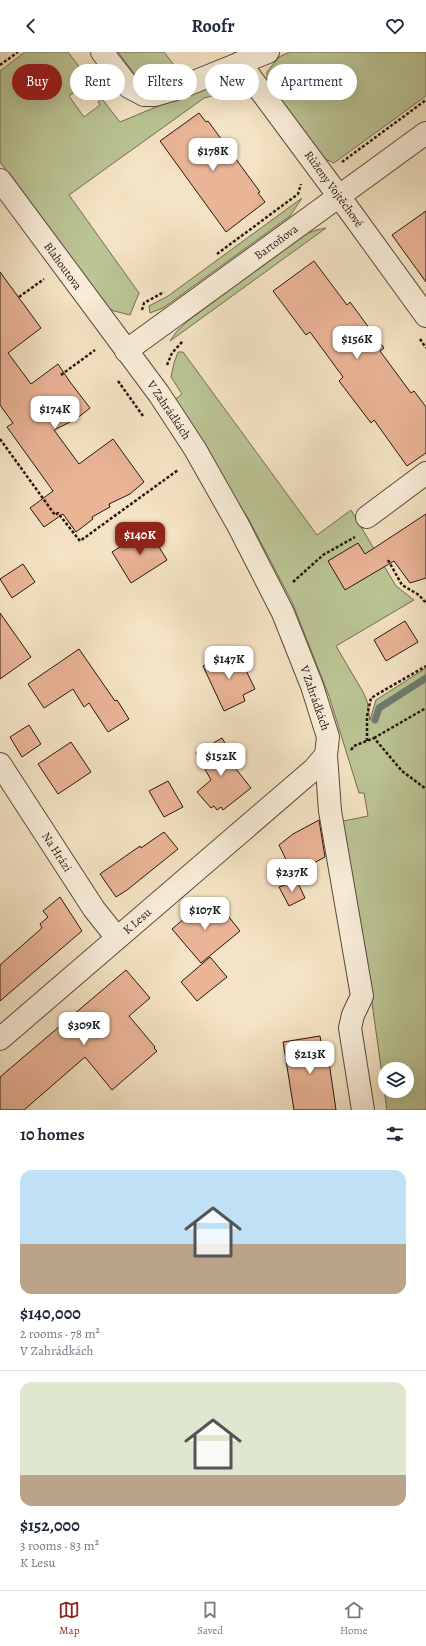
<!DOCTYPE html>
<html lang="en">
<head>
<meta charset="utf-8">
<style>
  :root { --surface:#fff; --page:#f2f2f3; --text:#1f2937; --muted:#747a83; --line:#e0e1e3; --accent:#8f2418 }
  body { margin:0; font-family:Alegreya,serif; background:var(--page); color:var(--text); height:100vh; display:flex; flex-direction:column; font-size:15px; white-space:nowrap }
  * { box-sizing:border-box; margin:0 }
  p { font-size:13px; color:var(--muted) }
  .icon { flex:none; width:22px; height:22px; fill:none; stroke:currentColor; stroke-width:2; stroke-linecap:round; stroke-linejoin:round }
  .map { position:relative; height:1058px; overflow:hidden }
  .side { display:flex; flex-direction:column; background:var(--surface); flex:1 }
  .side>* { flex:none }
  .guide { position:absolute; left:12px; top:12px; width:402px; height:36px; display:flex; gap:8px }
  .controls { position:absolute; left:378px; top:1010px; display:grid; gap:8px }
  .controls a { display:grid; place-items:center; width:36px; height:36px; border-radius:50%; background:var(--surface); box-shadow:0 4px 16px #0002; font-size:20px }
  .price { position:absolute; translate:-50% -34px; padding:0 9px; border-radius:8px; background:#fff; color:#222; font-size:13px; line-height:26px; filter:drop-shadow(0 1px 2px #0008) }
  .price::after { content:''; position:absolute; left:50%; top:24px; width:12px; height:9px; margin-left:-6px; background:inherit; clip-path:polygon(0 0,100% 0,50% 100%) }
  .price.current { background:var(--accent); color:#fff }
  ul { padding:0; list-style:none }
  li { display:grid; align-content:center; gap:8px; height:212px; padding:0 20px }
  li+li { border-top:1px solid var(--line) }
  li span { display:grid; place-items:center; height:124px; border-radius:12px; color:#555 }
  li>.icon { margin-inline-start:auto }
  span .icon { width:72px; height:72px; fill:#fffc; stroke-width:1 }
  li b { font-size:17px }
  h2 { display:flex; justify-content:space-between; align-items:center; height:48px; padding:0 20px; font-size:17px }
  .pill { padding:0 14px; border-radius:18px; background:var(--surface); box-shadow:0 4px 16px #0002; font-size:14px; line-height:36px }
  .pill.current { background:var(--accent); color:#fff }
  header { display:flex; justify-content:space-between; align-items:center; height:52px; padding:0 20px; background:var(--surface); font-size:18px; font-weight:700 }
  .menu { display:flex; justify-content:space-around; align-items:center; height:56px; border-top:1px solid var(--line); background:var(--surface); font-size:11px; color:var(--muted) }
  .menu a { display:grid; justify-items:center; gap:2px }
  .menu .current { color:var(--accent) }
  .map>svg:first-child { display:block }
  .green { fill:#bbc494; stroke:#726e50; fill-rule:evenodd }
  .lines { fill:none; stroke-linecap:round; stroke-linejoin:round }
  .stream { stroke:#6e7b6f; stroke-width:7 }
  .building { fill:#eab497; stroke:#28170d }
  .minor-casing { stroke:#5b4a3b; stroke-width:24 }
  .path { stroke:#28170d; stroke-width:2.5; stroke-dasharray:3 2; stroke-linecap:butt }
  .minor { stroke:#f8edd9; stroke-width:22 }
  .labels { text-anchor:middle; stroke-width:3.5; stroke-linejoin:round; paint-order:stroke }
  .street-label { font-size:12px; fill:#28170d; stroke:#f8edd9 }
</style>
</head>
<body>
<header><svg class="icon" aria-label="back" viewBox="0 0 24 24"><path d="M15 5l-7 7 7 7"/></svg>Roofr<svg class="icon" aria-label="heart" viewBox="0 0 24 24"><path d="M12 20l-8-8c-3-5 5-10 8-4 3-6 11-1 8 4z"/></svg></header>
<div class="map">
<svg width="426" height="1058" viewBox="0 0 426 1058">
  <rect width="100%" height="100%" fill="#f4e3c4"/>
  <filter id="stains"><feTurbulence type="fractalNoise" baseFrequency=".005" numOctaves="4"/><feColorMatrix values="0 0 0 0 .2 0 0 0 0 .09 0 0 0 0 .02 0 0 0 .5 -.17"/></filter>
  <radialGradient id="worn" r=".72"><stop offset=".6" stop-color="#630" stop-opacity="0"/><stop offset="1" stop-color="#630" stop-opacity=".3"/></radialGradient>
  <!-- green -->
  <g class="green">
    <path d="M25 0H68L92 32 87 36 84 33 69 44 84 65 100 53 98 50 102 47 120 70 209 33 222 32 237 36 225 43 223 41 204 46 69 143 139 241 130 263 114 259 106 255 0 110V19Z"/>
    <path d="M118 0H164L180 21 179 26 174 30 143 29 138 27Z"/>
    <path d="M290 0H426V44L334 111 321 105 267 30V20L279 5Z"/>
    <path d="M302 146 290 164 163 256 150 261 149 254 168 244Z"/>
    <path d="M326 176 170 289 177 279 189 268 306 182 316 178Z"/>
    <path d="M178 300H183L317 483 351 458 396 534 414 548 336 594 363 640 367 649 370 668 376 648 426 616V1058H387L371 944 339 770 368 764 364 741H359L329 644 292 550 248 466 173 349 182 342 171 325 174 311ZM385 1017H407V1039H385Z"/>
  </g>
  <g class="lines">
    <!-- stream -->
    <path class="stream" d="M375 668 379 656 426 626"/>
  </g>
  <!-- building -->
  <g class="building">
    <path d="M199 61 206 70 208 69 260 140 258 141 265 150 226 180 160 89Z"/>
    <path d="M426 159V230L392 183Z"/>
    <path d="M314 209 347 253 350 250 384 296 380 299 411 341 414 339 426 355V401L407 414 374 368 371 371 339 329 343 325 310 280 306 283 273 239Z"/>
    <path d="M0 220 41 276 8 301 31 332 58 312 70 330 90 356 76 367 54 378 79 412 113 387 144 430 130 442 109 452 110 455 92 465 93 467 76 480 63 462 44 475 30 456 53 439 7 375 13 371 0 353Z"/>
    <path d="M426 462V526L410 531 394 509 345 538 328 509 358 491 365 502Z"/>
    <path d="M148 477 167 508 131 531 112 500Z"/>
    <path d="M23 512 35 530 12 546 0 527Z"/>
    <path d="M0 561 31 605 0 627Z"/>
    <path d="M405 569 418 590 386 609 374 588Z"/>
    <path d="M79 597 115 649 117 648 129 667 108 680 89 651 84 655 73 637 44 656 28 632Z"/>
    <path d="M236 598 255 637 243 643 245 649 224 659 203 614Z"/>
    <path d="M29 673 41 692 22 705 10 685Z"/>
    <path d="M222 686 236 710 232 712 251 736 223 758 221 755 217 758 214 754 211 756 197 740 211 728 196 701Z"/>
    <path d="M71 690 91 720 58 742 38 712Z"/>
    <path d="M168 729 183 755 164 765 149 739Z"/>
    <path d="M319 768 325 805 293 822 279 793 293 782Z"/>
    <path d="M164 780 178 797 127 838 116 845 100 822 140 794 141 796Z"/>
    <path d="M297 829 305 846 289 854 279 835Z"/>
    <path d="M60 845 82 879 0 949V913L42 876 40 872 48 865 43 859Z"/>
    <path d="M206 848 220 865 225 860 240 879 201 911 172 877Z"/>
    <path d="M210 905 227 925 197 949 181 930Z"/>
    <path d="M126 918 150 946 129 964 155 995 154 996 157 999 112 1038 85 1005 24 1058H0V1025Z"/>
    <path d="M320 984 322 997 327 996 336 1058H294L283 990Z"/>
  </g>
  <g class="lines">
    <!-- minor casing -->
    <g class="minor-casing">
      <g id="minor">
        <path d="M102 0 129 35 144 43H155L179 36 268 0"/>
        <path d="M240 11 352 162 426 264"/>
        <path d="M0 128 159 342 195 397 238 473 283 561 312 634 328 685 326 703 330 759 362 944 353 963 350 976 363 1058"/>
        <path d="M126 299 426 81"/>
        <path d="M367 465 426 421"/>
        <path d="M0 712 94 857 117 886"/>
        <path d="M0 987 314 717 326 703"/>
      </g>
    </g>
    <!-- path -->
    <g class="path">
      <path d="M0 13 18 0"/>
      <path d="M342 110 426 48"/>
      <path d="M217 202 298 142 301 132"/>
      <path d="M19 245 44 227"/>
      <path d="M142 258 144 251 164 240"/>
      <path d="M420 287 426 296"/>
      <path d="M167 313 172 301 183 289"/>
      <path d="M61 323 95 298"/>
      <path d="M118 329 143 364"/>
      <path d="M0 387 55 463 58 461 80 489 178 418"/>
      <path d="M388 508 402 533 419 543 426 551"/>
      <path d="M293 530 323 503 355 485"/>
      <path d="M374 686 426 656"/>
      <path d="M367 689V664L371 646 426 614"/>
      <path d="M351 698 354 694 374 686 402 719 426 737"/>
    </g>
    <!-- minor -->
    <use href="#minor" class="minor"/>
  </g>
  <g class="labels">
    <!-- street labels -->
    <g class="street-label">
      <text transform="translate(334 137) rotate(54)" y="4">Růženy Vojtěchové</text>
      <text transform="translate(276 190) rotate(-36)" y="4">Bartoňova</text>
      <text transform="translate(63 214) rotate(54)" y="4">Blahoutova</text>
      <text transform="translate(169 358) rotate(56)" y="4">V Zahrádkách</text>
      <text transform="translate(315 646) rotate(71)" y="4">V Zahrádkách</text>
      <text transform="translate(57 800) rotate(57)" y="4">Na Hrázi</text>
      <text transform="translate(137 869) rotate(-41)" y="4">K Lesu</text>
    </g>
  </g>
  <rect width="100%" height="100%" filter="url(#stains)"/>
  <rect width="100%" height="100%" fill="url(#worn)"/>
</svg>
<div class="controls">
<a><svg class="icon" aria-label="layers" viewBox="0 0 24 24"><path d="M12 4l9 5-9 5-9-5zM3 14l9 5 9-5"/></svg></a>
</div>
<b class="price" style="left:213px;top:120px">$178K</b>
<b class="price" style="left:357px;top:308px">$156K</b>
<b class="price" style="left:55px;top:378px">$174K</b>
<b class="price current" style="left:140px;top:504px">$140K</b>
<b class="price" style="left:229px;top:628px">$147K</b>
<b class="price" style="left:221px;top:725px">$152K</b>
<b class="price" style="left:292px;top:841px">$237K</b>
<b class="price" style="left:205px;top:879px">$107K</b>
<b class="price" style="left:84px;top:994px">$309K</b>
<b class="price" style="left:310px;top:1023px">$213K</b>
<div class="guide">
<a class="pill current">Buy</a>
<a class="pill">Rent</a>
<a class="pill">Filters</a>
<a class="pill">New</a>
<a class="pill">Apartment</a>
</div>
</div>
<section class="side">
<h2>10 homes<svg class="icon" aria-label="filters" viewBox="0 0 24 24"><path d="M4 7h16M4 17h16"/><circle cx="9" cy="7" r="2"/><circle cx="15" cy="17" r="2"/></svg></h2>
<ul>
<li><span style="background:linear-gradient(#bfe0f5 60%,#b9a48a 0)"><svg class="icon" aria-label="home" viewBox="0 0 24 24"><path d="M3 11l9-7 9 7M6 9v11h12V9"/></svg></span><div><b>$140,000</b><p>2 rooms · 78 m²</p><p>V Zahrádkách</p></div></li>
<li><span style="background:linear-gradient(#dfe7d0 75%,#b9a48a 0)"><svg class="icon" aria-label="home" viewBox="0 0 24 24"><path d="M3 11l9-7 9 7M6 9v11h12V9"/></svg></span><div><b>$152,000</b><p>3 rooms · 83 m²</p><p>K Lesu</p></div></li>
</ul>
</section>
<nav class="menu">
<a class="current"><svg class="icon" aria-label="map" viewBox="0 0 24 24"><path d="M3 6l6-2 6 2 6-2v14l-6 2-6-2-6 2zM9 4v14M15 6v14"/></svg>Map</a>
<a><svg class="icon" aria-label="saved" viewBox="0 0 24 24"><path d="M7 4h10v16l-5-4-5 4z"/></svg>Saved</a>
<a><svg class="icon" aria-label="home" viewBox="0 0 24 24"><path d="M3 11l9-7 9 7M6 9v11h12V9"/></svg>Home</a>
</nav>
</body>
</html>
